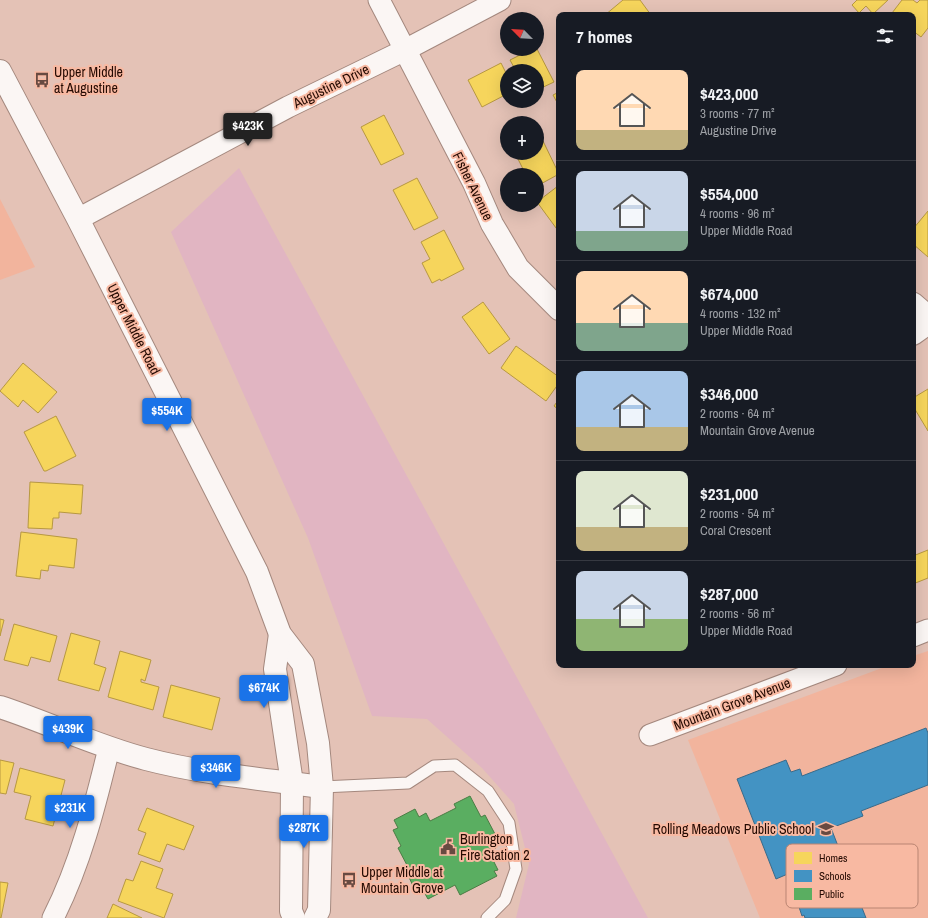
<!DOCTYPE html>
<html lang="en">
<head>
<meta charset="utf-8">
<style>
  :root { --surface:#171b24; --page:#242831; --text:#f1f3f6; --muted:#9ea1a6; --line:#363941; --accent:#1a73e8 }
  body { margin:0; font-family:"Archivo Narrow",sans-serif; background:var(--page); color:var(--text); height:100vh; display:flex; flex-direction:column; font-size:15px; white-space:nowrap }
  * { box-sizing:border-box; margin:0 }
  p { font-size:13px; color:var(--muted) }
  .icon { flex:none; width:22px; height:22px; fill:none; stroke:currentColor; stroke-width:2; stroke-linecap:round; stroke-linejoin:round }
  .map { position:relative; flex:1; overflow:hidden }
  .details { position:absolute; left:556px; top:12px; width:360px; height:656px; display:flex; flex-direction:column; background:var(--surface); border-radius:8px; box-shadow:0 4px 16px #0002 }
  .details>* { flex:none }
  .needle { width:26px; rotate:294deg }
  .controls { position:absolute; left:500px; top:12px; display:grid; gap:8px }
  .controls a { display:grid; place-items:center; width:44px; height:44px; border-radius:50%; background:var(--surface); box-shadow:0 4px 16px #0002; font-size:20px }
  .price { position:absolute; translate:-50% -34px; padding:0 9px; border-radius:4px; background:var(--accent); color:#fff; font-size:13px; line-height:26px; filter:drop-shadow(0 1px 2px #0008) }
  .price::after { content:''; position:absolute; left:50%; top:24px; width:12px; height:9px; margin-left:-6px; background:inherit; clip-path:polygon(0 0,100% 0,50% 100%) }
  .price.selected { background:#222; color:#fff }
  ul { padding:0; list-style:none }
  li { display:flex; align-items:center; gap:12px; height:100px; padding:0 20px }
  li+li { border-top:1px solid var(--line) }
  li span { display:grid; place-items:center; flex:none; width:112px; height:80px; border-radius:8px; color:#555 }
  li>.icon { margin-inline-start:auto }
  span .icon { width:48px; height:48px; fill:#fffc; stroke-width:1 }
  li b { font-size:17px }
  h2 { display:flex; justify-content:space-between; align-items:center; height:48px; padding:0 20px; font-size:17px }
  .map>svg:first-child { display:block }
  .built { fill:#f2b49d }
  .green { fill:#e1b5c2 }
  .homes { fill:#f6d55c; stroke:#b79841 }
  .schools { fill:#4393c3; stroke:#3a6a89 }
  .public { fill:#5aae61; stroke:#4a7d44 }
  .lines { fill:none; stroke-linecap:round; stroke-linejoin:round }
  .lane-casing { stroke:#a4887e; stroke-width:13 }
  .street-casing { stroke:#a4887e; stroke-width:23 }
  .secondary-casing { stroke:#a4887e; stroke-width:24 }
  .lane { stroke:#fbf6f4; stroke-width:11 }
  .street { stroke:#fbf6f4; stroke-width:21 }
  .secondary { stroke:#fbf6f4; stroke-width:22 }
  .labels { text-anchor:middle; stroke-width:4; stroke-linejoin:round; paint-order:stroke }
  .poi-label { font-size:14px; fill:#250a02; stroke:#f8b9a2; text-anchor:start }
  .street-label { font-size:14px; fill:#250a02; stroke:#f8b9a2 }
  .key { fill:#f8b9a2; stroke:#b98472; stroke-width:1 }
  .key-label { font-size:11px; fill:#250a02 }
</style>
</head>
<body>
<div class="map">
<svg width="928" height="918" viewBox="0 0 928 918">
  <rect width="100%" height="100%" fill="#e4c2b6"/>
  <!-- built -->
  <g class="built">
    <path d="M0 199 35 267 0 280Z"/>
    <path d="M928 651V918H760L688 740 890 665H913V656Z"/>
  </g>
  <!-- green -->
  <path class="green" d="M239 168 648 918H516L529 864 514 804 482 768 427 719 372 716 308 538 171 232Z"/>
  <!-- homes -->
  <g class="homes">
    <path d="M623 0H640L651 15H605Z"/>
    <path d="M857 0H888L873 14 866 6 859 13 852 5Z"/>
    <path d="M902 0H913L917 3 920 0H928V28L921 37 913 31V15H894L892 13Z"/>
    <path d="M532 49H537L554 82 537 90V71H516L510 60Z"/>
    <path d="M501 63 507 75V94L482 107 468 80Z"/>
    <path d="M559 92V106L553 95Z"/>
    <path d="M384 115 404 154 381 165 361 127Z"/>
    <path d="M543 141 559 174 537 186V175H526L516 155 519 153H537V144Z"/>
    <path d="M417 178 438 218 414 230 393 190Z"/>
    <path d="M558 186 559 188V232L537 202Z"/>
    <path d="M928 211V257L913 244V229Z"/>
    <path d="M444 230 464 269 441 281 440 279 432 283 422 263 430 259 421 242Z"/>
    <path d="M483 302 510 339 489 354 462 317Z"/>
    <path d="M516 346 559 377V383L546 401 501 368Z"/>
    <path d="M23 363 57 392 38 413 23 400 18 407 0 391Z"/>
    <path d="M928 389V431L913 406V398Z"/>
    <path d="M559 399V410L554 406Z"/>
    <path d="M56 416 76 456 46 471H44L24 432Z"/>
    <path d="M30 482 83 485 81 514 59 512V518H53L52 529 28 528Z"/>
    <path d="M21 532 77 539 74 568 49 565 48 571 41 570 40 579 16 576Z"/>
    <path d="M928 550V578L913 584V556Z"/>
    <path d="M0 619 4 620 0 636Z"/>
    <path d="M14 624 57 636 50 662 31 657 28 666 4 660Z"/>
    <path d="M71 633 100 641 94 664 106 668 99 691 58 680Z"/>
    <path d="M120 651 151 660 145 681 141 679V682L159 687 153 710 108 697Z"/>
    <path d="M171 685 220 698 212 730 163 717Z"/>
    <path d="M0 760 14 763 6 794 0 793Z"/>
    <path d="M20 768 65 780 53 826 25 819 31 796 14 792Z"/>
    <path d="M147 808 194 826 184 850 167 844 160 862 138 854 146 833 138 830Z"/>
    <path d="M141 861 163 869 156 888 173 894 164 918 118 901 126 879 133 881Z"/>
    <path d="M0 882 8 883 1 918H0Z"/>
    <path d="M113 904 142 918H107Z"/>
  </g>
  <!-- schools -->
  <path class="schools" d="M926 728 928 733V785L861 811 863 816 831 828 866 918H805L804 915 802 916 799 907 802 906 790 873 776 879 737 779 786 760 791 772 800 769 802 776Z"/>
  <!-- public -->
  <path class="public" d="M470 796 481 817 485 815 495 834 490 836 496 848 489 852 498 870 494 871 497 876 460 895 455 885 428 899 420 885 414 888 406 871 409 869 398 848 401 846 393 830 398 828 394 820 415 809 419 817 426 813 430 821 456 808 454 804Z"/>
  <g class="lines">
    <!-- lane casing -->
    <g class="lane-casing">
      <path id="lane" d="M322 787 408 783 434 766 455 765 488 791 509 823 516 869 505 900 487 918"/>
    </g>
    <!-- street casing -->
    <g class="street-casing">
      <g id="street">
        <path d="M379 0 405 50"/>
        <path d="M78 219 288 107 405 50 500 0"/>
        <path d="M913 303 928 316"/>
        <path d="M913 636 928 630"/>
        <path d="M650 735 836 665"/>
        <path d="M53 918C80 865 95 806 109 748"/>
      </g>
    </g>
    <!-- secondary casing -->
    <g class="secondary-casing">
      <g id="secondary">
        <path d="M405 50 474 183 492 224 518 268 559 309"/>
        <path d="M0 71 78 219 257 572 280 634 303 664 318 743 322 787 319 910 315 918"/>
        <path d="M913 334 928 323"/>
        <path d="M280 634 275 669 292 783 291 911 294 918"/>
        <path d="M0 707C49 723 96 746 146 759 203 774 264 779 322 787"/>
      </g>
    </g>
    <!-- lane -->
    <use href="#lane" class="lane"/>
    <!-- street -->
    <use href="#street" class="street"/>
    <!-- secondary -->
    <use href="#secondary" class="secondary"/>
  </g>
  <!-- icons -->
  <defs>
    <g id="bus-bare" transform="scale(1.2)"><path d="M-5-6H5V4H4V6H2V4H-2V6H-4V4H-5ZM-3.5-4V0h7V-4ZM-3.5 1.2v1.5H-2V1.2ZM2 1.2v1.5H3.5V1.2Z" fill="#684a41" stroke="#f8b9a2" stroke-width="2.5" paint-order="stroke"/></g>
    <g id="school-bare" transform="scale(1.2)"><path d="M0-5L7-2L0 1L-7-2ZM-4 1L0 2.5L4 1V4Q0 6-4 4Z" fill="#684a41" stroke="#f8b9a2" stroke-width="2.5" paint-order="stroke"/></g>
    <g id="civic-bare" transform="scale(1.2)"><path d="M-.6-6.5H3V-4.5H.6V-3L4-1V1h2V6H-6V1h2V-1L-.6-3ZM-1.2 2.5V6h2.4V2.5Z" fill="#684a41" stroke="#f8b9a2" stroke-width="2.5" paint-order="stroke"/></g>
  </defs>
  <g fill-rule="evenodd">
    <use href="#bus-bare" x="42" y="80"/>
    <use href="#school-bare" x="826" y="829"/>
    <use href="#civic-bare" x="448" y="847"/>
    <use href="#bus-bare" x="349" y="880"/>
  </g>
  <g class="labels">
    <!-- poi labels -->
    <g class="poi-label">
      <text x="54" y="77">Upper Middle<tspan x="54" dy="16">at Augustine</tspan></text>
      <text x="814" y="834" text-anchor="end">Rolling Meadows Public School</text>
      <text x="460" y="844">Burlington<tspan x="460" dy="16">Fire Station 2</tspan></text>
      <text x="361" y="877">Upper Middle at<tspan x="361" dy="16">Mountain Grove</tspan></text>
    </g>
    <!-- street labels -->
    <g class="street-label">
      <text transform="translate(331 86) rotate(-26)" y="5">Augustine Drive</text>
      <text transform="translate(473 186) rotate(64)" y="5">Fisher Avenue</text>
      <text transform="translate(134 329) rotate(63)" y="5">Upper Middle Road</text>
      <text transform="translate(732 704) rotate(-21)" y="5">Mountain Grove Avenue</text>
    </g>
  </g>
  <!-- legend -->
  <rect x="786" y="844" width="132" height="64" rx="6" class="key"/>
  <rect x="794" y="852" width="18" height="12" fill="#f6d55c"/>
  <rect x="794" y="870" width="18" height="12" fill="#4393c3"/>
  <rect x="794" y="888" width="18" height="12" fill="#5aae61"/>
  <g class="key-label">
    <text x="819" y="862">Homes</text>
    <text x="819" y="880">Schools</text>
    <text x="819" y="898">Public</text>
  </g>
</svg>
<div class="controls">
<a><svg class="needle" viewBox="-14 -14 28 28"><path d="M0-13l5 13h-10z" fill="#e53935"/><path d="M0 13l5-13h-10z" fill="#9ea1a6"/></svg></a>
<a><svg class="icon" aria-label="layers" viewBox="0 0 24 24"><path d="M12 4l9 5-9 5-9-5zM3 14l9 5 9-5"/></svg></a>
<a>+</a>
<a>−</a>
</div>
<b class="price selected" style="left:248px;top:147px">$423K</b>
<b class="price" style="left:167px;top:432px">$554K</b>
<b class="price" style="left:264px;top:709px">$674K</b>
<b class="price" style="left:68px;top:750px">$439K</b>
<b class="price" style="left:216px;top:789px">$346K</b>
<b class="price" style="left:70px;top:829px">$231K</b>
<b class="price" style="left:304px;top:849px">$287K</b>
<section class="details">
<h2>7 homes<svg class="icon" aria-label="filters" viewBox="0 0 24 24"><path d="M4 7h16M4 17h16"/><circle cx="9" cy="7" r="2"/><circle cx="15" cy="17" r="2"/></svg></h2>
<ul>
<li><span style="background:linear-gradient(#ffd9b3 75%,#c2b280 0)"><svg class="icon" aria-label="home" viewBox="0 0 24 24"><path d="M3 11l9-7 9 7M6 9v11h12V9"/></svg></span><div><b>$423,000</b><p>3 rooms · 77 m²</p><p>Augustine Drive</p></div></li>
<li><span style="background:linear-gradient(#c9d6e8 75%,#7fa58c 0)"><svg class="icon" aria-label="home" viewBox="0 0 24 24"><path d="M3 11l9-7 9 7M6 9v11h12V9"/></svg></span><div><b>$554,000</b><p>4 rooms · 96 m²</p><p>Upper Middle Road</p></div></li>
<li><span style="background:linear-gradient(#ffd9b3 65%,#7fa58c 0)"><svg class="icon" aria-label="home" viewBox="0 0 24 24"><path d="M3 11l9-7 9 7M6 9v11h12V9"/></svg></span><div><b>$674,000</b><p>4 rooms · 132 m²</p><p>Upper Middle Road</p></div></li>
<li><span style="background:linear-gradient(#a9c7e8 70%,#c2b280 0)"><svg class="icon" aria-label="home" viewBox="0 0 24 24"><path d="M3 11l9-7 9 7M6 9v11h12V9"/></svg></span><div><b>$346,000</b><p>2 rooms · 64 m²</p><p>Mountain Grove Avenue</p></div></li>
<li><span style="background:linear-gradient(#dfe7d0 70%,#c2b280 0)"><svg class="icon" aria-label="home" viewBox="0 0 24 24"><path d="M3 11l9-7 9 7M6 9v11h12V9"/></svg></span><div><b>$231,000</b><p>2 rooms · 54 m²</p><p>Coral Crescent</p></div></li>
<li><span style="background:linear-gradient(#c9d6e8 60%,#8fb573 0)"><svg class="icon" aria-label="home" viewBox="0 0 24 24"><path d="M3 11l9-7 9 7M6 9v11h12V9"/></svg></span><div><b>$287,000</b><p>2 rooms · 56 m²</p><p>Upper Middle Road</p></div></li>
</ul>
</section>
</div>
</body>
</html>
